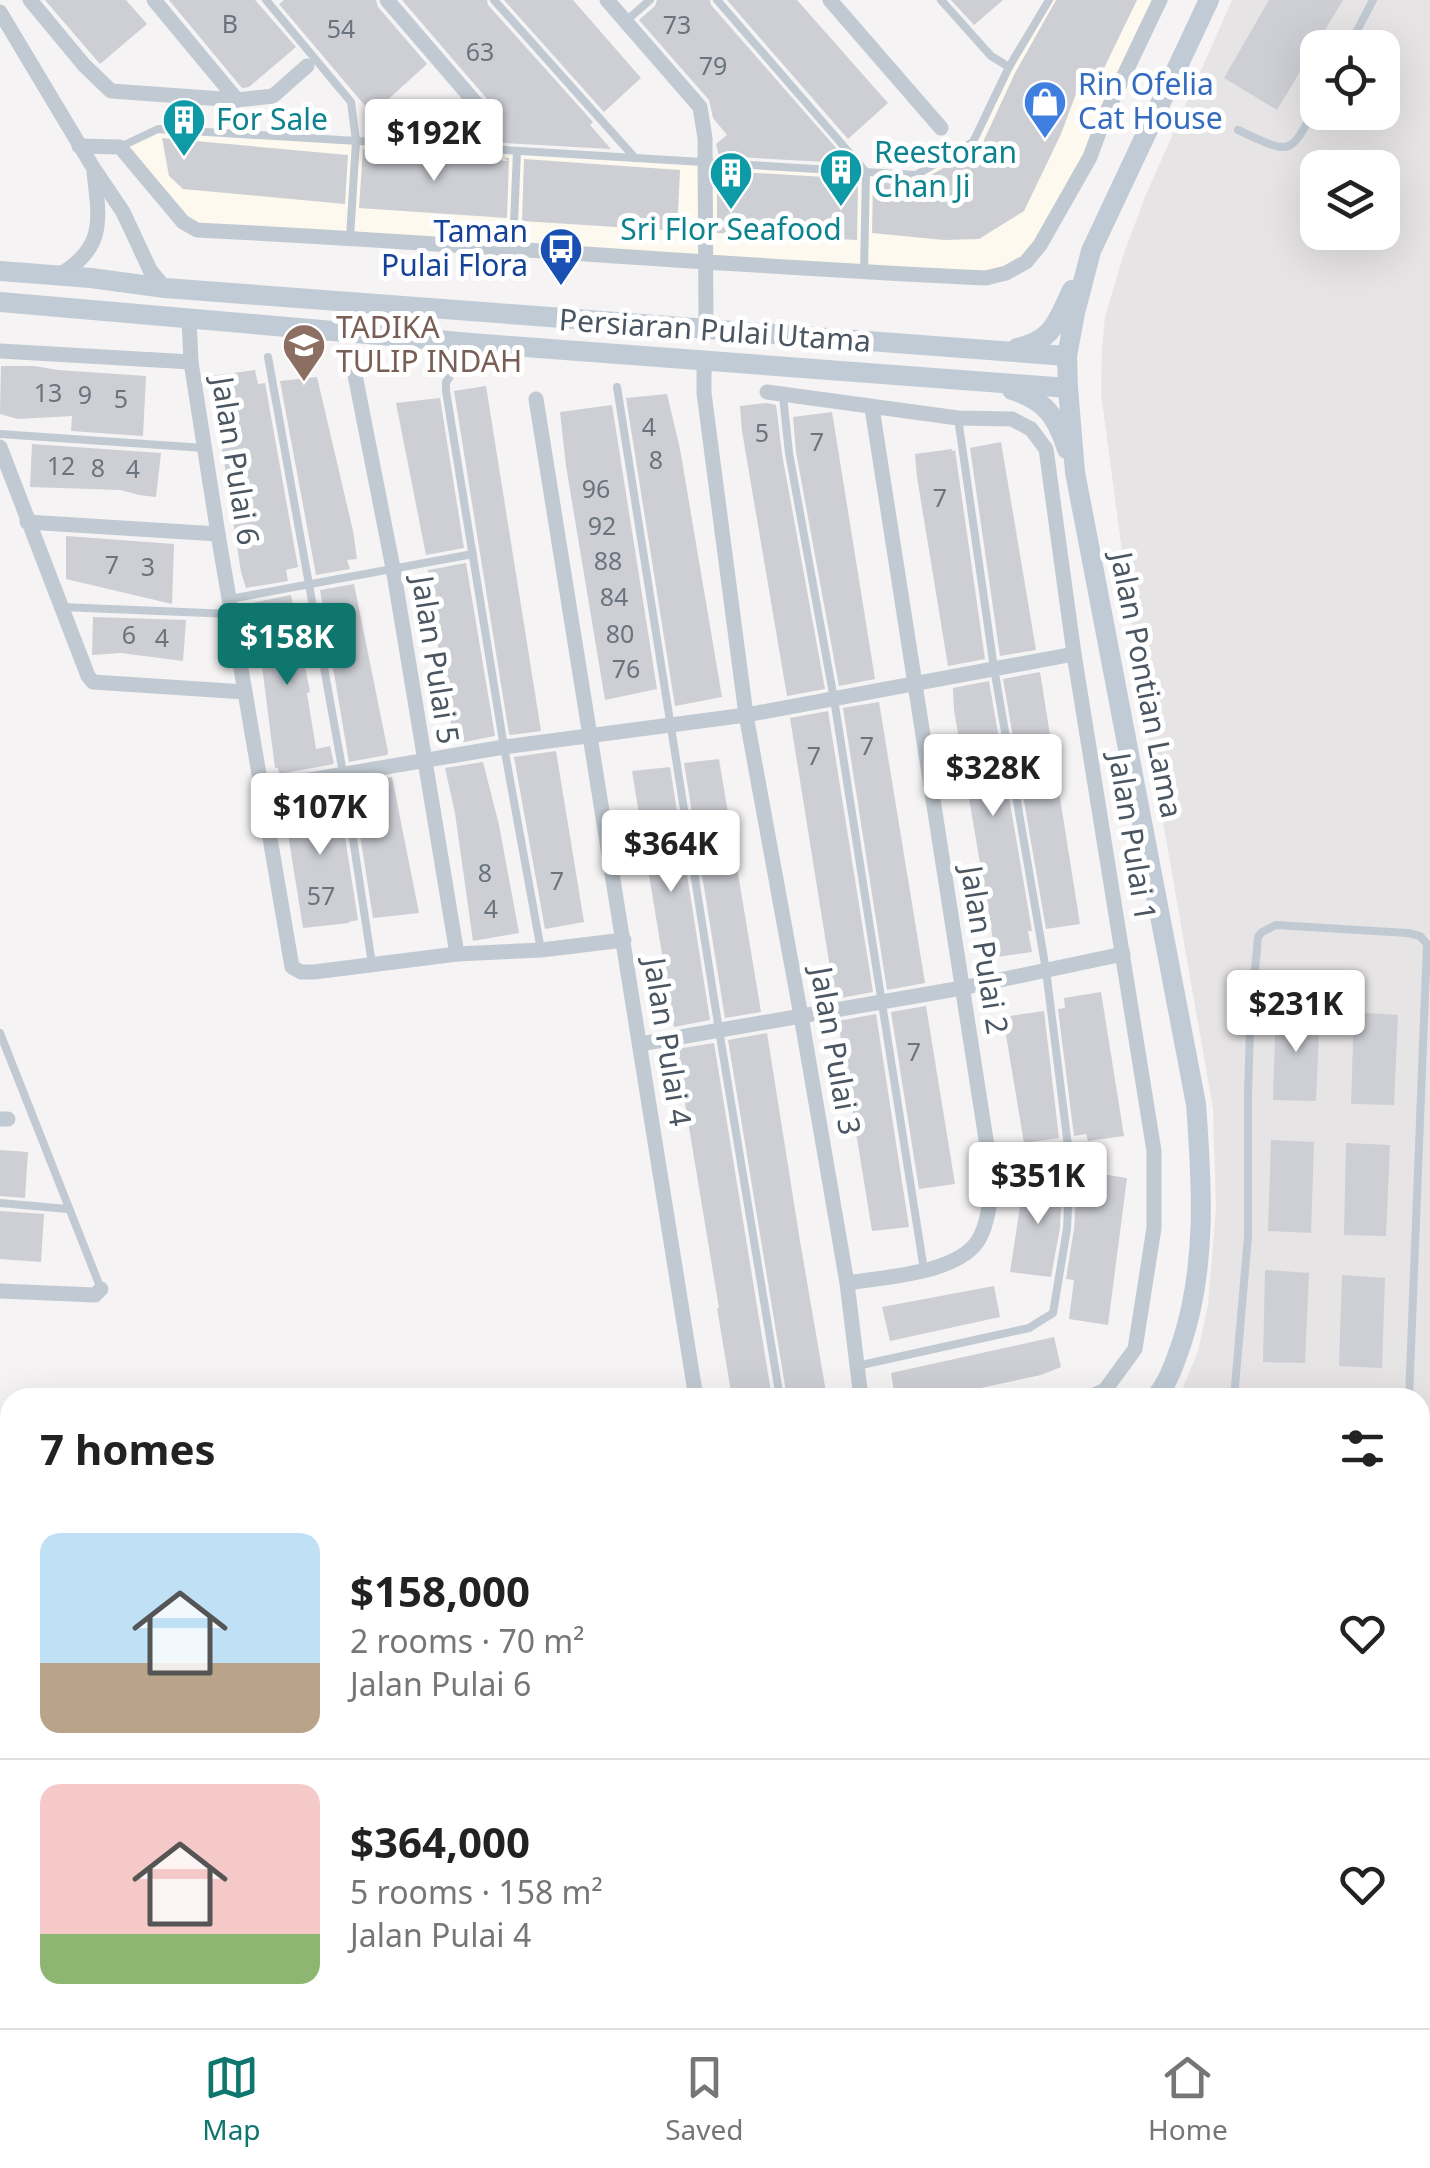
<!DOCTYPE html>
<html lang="en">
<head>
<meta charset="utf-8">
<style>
  :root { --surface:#fff; --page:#f6f6f6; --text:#222; --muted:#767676; --line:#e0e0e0; --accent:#0f766e }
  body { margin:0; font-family:"Noto Sans",sans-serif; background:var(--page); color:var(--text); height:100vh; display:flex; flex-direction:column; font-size:38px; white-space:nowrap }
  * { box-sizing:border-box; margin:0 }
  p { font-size:32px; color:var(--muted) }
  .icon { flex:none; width:55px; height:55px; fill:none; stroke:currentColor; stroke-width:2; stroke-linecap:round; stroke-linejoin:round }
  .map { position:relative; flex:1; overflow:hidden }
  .panel { position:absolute; left:0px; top:1388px; width:1430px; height:642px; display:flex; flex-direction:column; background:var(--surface); border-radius:30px 30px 0 0; box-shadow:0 10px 40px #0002 }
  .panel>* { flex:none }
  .controls { position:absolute; left:1300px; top:30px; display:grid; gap:20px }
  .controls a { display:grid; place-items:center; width:100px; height:100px; border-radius:20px; background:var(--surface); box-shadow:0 10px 40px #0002; font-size:50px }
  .price { position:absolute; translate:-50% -85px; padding:0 22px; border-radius:10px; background:#fff; color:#222; font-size:32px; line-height:65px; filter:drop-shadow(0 2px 5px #0008) }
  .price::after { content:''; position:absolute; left:50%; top:60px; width:30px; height:22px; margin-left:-15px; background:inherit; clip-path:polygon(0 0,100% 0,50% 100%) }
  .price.active { background:var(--accent); color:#fff }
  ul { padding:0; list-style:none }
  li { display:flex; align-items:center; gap:30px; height:250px; padding:0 40px }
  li+li { border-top:2px solid var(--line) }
  li span { display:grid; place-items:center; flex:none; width:280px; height:200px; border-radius:20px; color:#555 }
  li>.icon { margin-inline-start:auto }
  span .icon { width:120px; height:120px; fill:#fffc; stroke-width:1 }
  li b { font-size:42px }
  h2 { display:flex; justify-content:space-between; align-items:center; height:120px; padding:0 40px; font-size:42px }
  .menu { display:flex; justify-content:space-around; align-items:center; height:140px; border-top:2px solid var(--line); background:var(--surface); font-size:28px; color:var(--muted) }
  .menu a { display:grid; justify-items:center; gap:5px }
  .menu .active { color:var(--accent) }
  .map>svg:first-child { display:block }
  .commercial { fill:#fdf9ef }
  .education { fill:#e6e4e5; fill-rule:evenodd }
  .building { fill:#cdcfd5 }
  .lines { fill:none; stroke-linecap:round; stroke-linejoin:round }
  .lane { stroke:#c1cad2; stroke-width:8 }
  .street { stroke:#c1cad2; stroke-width:15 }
  .secondary { stroke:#c1cbd6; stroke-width:20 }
  .labels { text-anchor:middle; stroke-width:10; stroke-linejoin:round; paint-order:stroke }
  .number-label { font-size:25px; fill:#6b747e }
  .shop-label { font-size:30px; fill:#366cbe; stroke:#fff; text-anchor:start }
  .culture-label { font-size:30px; fill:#0d838f; stroke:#fff; text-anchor:start }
  .transit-label { font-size:30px; fill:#164399; stroke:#fff; text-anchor:end }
  .education-label { font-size:30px; fill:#785e54; stroke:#fff; text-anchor:start }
  .street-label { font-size:30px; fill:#4a5661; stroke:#fff }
</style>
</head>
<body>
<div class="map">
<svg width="1430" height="2028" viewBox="0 0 1430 2028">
  <rect width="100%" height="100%" fill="#f5f3f3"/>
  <!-- commercial -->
  <g class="commercial">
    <path d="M1043 0H1167L1112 115 1096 160 1005 280 197 237 178 227 116 154 123 141 157 125 915 171 970 139 1008 61Z"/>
    <path d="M135 2020H407L411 2028H134Z"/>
  </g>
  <!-- education -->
  <path class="education" d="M1232 0H1430V2028H632L620 2020H1420V1398L1179 1397 1198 1351 1208 1305 1216 1208 1213 1109 1141 695 1101 393 1102 347 1105 317 1123 256 1145 197ZM1318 48H1382V112H1318ZM1318 168H1382V232H1318Z"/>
  <!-- building -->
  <g class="building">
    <path d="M45 0H126L147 24 100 64Z"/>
    <path d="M169 0H255L296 47 249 87 242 88Z"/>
    <path d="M284 0H376L378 7 427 64 372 114 279 4Z"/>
    <path d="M402 0H487L488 5 593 122 590 125 611 149 488 142 481 135 486 131 492 132 499 129 502 124 500 114Z"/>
    <path d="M504 0H573L641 78 604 112Z"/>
    <path d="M657 0H710L711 5 837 149 834 151 845 163 719 156 716 144 727 135 713 118 709 100 639 20 655 6Z"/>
    <path d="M727 0H797L888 103 848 139Z"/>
    <path d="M951 0H1003L974 25Z"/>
    <path d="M1056 0H1137L1092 93 1079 86 1061 134 1024 211 979 239 944 240 872 233 873 180 919 182 978 148 983 142 1015 73Z"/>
    <path d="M1269 0H1343L1277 110 1224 78Z"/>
    <path d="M162 138 348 155 345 204 183 189 169 176Z"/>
    <path d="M363 149 508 161 504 158H509L507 218 359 208Z"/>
    <path d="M524 159 680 170 678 213 663 230 522 221Z"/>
    <path d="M723 171 858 179 857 240 717 233V189H724Z"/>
    <path d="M1 366H34L58 370 146 376 143 436 71 431 72 416 18 419 0 414Z"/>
    <path d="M255 370 258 384 265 383 298 567 286 570 288 581 246 588 241 572 211 376Z"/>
    <path d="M317 377 353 531 357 559 347 560 350 569 316 575 280 381Z"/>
    <path d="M486 386 541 731 511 735 509 734 454 391Z"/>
    <path d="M667 394 680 449 722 697 675 706 626 398Z"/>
    <path d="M440 398 464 548 426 555 396 403Z"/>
    <path d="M767 403 776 405 782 454 825 689 787 696 742 431 740 406Z"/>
    <path d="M612 405 657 689 605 700 566 466 560 412Z"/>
    <path d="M832 412 875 679 839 686 796 452 793 417Z"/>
    <path d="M1001 442 1036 650 1000 656 970 448Z"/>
    <path d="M32 444 161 453 156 497 139 495 121 490 30 487Z"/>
    <path d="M952 449V451L955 450 985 659 948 666 917 477 915 454Z"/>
    <path d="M66 536 174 544 172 604 66 579Z"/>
    <path d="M466 563 495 736 454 744 446 687 431 609 428 570Z"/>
    <path d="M354 584 388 752 387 755 349 762 320 590Z"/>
    <path d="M291 595 310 692 307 693 316 749 330 746 334 764 279 774 278 768H275L255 611 252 603Z"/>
    <path d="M93 617 186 620 183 661 121 653 92 655Z"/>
    <path d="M1040 672 1080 924 1046 929 1003 679Z"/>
    <path d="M989 681 1032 931H1028L1032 952 996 957 954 710 953 688Z"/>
    <path d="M879 702 925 983 887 990 843 708Z"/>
    <path d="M828 711 873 992 835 999 790 718Z"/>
    <path d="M556 751 584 922 545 929 514 757Z"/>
    <path d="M719 759 761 1012 725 1018 684 763Z"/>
    <path d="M483 762 499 825 519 933 473 941 455 813 445 768Z"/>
    <path d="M670 767 710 1020 674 1027 632 771Z"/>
    <path d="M392 777 419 913 373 918 352 784Z"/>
    <path d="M337 787 358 920 348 922 349 923 303 928 282 796Z"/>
    <path d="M1101 992 1124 1136 1088 1141 1086 1134 1074 1136 1058 1009 1065 1008 1064 998Z"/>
    <path d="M926 1006 955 1184 919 1189 891 1012Z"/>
    <path d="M1276 1008 1320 1011 1316 1101 1273 1100Z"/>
    <path d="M1044 1011 1059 1138 1024 1143 1003 1017Z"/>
    <path d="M1354 1012 1398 1015 1394 1105 1351 1104Z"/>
    <path d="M876 1014 909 1227 872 1231 838 1021Z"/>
    <path d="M767 1033 800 1241 827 1398H787L728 1040Z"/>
    <path d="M714 1043 772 1398H732L717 1308H719L676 1049Z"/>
    <path d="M1271 1140 1314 1142 1311 1233 1268 1231Z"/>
    <path d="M1346 1143 1390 1145 1386 1236 1344 1235Z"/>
    <path d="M0 1150 28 1152 25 1198 0 1196Z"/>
    <path d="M1088 1172 1127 1178 1108 1325 1069 1319 1074 1280 1066 1279 1074 1229 1077 1183 1086 1184Z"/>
    <path d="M1025 1174 1062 1180 1060 1228 1051 1277 1010 1272Z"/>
    <path d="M0 1211 44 1214 41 1262 0 1259Z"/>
    <path d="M1265 1270 1309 1273 1305 1363 1263 1362Z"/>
    <path d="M1342 1275 1385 1278 1382 1368 1339 1366Z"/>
    <path d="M994 1286 1000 1317 890 1341 882 1307Z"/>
    <path d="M1054 1337 1061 1367 1041 1375 934 1398H895L891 1373Z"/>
  </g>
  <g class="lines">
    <!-- lane -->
    <g class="lane">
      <path d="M266 0 351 102 356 141 350 237"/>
      <path d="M494 0 635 158"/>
      <path d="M717 0 866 172 864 272"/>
      <path d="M941 0 991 56 1009 67"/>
      <path d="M627 20 650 0"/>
      <path d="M1348 48 1373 0"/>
      <path d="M1238 130C1294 156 1289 156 1318 103"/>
      <path d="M120 147 158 129 916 175 973 142 1009 67 1049 0"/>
      <path d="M513 248 517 151"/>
      <path d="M268 357 343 773 372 964"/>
      <path d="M449 378 446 382V391L504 747 541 950"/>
      <path d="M617 387 719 1030 780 1398"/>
      <path d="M783 396 789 453 834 699 924 1270"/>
      <path d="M0 434 204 448"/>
      <path d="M230 599 473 554"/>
      <path d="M62 607 232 614"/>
      <path d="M0 1033 101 1289"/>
      <path d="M0 1203 68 1209"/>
      <path d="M857 1366 1029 1328 1053 1313 1067 1229 1070 1162 1046 970 994 668 958 418"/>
      <path d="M1234 1398 1248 1236V1094L1250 1028 1258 937 1262 932 1276 925 1408 933 1420 936 1427 944 1409 1398"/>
      <path d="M1420 1568 1426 1535 1430 1468"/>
      <path d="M1420 1621 1430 1623"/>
      <path d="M400 2020 404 2028"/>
      <path d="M239 2028V2020"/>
    </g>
    <!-- street -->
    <g class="street">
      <path d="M30 0 84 65 111 91 237 100 273 96 307 66"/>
      <path d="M154 0 237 100"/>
      <path d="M387 0 491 121"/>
      <path d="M607 0 700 107 705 138 706 328"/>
      <path d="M830 0 941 128"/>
      <path d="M0 12 94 169 123 212 150 270 165 288"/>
      <path d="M79 146 120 147 183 222 197 230C461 243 723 266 986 278L1006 273 1026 262 1040 245 1090 157 1107 111 1160 0"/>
      <path d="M57 276C105 250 100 221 94 173"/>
      <path d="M189 319 191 362 218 534 292 967 301 972H314L457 954 541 950 624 940"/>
      <path d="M0 351 191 362"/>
      <path d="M704 360V393L746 715 801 1016 847 1283 861 1398"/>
      <path d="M355 375 393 568 457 954"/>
      <path d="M767 392 958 418 1012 419 1031 429 1046 449 1074 654 1154 1151V1228L1135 1349 1105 1390 1087 1398"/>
      <path d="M536 399 696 1398"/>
      <path d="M0 447 88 676 93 682 245 692"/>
      <path d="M27 522 218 534"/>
      <path d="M262 788 504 747 746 715 1074 654"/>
      <path d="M640 1044 962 988 1123 954"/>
      <path d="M0 1119H8"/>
      <path d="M847 1283C883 1277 959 1274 979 1239 989 1221 990 1199 992 1178L872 408"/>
      <path d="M0 1291 95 1295 101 1289"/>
      <path d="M0 1543 10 1544"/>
      <path d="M0 1628H10"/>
      <path d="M0 1670 10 1671"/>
      <path d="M0 1995H10"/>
      <path d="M12 2028V2020"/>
      <path d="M141 2028 142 2020"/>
      <path d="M336 2028V2020"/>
    </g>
    <!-- secondary -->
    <g class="secondary">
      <path d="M0 271 91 278 165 288 1067 356"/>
      <path d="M0 302 471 343 1068 388"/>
      <path d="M1017 348C1054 340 1057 321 1072 290"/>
      <path d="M1012 390C1046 401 1056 416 1067 449"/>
      <path d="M1155 1398C1169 1382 1175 1362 1182 1342 1207 1265 1202 1184 1196 1104L1075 472 1068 388 1067 356 1075 313 1091 251 1209 0"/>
      <path d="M1420 1970 1430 1965"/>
      <path d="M1420 2010 1430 2006"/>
      <path d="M107 2020V2028"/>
      <path d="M573 2020 583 2028"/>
      <path d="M75 2028 76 2020"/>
      <path d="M1275 2028 1295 2020"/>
      <path d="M1375 2028 1395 2020"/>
    </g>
  </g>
  <!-- icons -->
  <defs>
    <g id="shop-pin" transform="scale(2.25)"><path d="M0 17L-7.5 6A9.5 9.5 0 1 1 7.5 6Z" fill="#3f7fe0" stroke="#fff"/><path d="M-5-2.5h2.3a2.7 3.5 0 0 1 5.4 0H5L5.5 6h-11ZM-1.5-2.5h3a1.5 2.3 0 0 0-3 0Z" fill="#fff"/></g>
    <g id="building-pin" transform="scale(2.25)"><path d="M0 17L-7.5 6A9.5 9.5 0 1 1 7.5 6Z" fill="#0f9aa8" stroke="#fff"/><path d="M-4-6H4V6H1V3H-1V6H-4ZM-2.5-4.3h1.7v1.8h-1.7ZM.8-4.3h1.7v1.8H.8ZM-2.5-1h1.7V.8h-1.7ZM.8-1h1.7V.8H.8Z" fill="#fff"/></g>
    <g id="bus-pin" transform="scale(2.25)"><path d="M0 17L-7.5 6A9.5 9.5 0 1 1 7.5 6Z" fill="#1a4fb4" stroke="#fff"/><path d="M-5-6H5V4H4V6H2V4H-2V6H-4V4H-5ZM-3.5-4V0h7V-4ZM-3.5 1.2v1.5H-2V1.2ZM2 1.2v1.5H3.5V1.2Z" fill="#fff"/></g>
    <g id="school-pin" transform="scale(2.25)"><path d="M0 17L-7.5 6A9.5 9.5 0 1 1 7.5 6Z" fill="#8d6e63" stroke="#fff"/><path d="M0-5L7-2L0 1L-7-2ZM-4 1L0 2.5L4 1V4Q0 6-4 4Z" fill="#fff"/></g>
  </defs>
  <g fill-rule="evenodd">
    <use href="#shop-pin" x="1045" y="102"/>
    <use href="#building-pin" x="184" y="120"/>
    <use href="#building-pin" x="841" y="170"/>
    <use href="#building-pin" x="731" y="173"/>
    <use href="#bus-pin" x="561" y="249"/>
    <use href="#school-pin" x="304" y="345"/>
  </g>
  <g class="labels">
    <!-- number labels -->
    <g class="number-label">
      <text x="230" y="33">B</text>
      <text x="677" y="34">73</text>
      <text x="341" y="38">54</text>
      <text x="480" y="61">63</text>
      <text x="713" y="75">79</text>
      <text x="48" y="402">13</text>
      <text x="85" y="404">9</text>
      <text x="121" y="408">5</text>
      <text x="649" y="436">4</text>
      <text x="762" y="442">5</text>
      <text x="817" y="451">7</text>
      <text x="656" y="469">8</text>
      <text x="61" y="475">12</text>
      <text x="98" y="477">8</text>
      <text x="133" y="478">4</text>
      <text x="596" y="498">96</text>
      <text x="940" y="507">7</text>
      <text x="602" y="535">92</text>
      <text x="608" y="570">88</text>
      <text x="112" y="574">7</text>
      <text x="148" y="576">3</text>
      <text x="614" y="606">84</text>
      <text x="620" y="643">80</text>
      <text x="129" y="644">6</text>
      <text x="162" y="647">4</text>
      <text x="626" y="678">76</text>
      <text x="867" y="755">7</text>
      <text x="814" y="765">7</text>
      <text x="485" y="882">8</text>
      <text x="557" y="890">7</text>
      <text x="321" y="905">57</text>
      <text x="491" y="918">4</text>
      <text x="914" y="1061">7</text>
    </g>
    <!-- shop labels -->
    <g class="shop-label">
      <text x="1078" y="95">Rin Ofelia<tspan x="1078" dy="34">Cat House</tspan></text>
    </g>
    <!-- culture labels -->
    <g class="culture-label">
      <text x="216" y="130">For Sale</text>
      <text x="874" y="163">Reestoran<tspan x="874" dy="34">Chan Ji</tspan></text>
      <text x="731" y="240" text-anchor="middle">Sri Flor Seafood</text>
    </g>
    <!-- transit labels -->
    <g class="transit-label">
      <text x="528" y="242">Taman<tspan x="528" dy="34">Pulai Flora</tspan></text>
    </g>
    <!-- education labels -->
    <g class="education-label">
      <text x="336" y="338">TADIKA<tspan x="336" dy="34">TULIP INDAH</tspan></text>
    </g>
    <!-- street labels -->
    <g class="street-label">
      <text transform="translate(715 331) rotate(4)" y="10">Persiaran Pulai Utama</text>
      <text transform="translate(235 461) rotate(81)" y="10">Jalan Pulai 6</text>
      <text transform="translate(435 660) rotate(81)" y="10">Jalan Pulai 5</text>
      <text transform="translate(1146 685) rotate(79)" y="10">Jalan Pontian Lama</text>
      <text transform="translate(1132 837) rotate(81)" y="10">Jalan Pulai 1</text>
      <text transform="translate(984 950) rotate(81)" y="10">Jalan Pulai 2</text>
      <text transform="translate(667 1042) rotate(81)" y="10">Jalan Pulai 4</text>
      <text transform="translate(835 1051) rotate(80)" y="10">Jalan Pulai 3</text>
    </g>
  </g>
</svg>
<div class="controls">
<a><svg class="icon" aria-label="locate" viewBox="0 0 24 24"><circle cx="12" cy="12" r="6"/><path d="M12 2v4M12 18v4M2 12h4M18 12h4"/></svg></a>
<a><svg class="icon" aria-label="layers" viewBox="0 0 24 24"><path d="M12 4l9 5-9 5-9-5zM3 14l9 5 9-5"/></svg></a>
</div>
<b class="price" style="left:434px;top:184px">$192K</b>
<b class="price active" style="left:287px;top:688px">$158K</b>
<b class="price" style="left:993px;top:819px">$328K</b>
<b class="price" style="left:320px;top:858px">$107K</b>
<b class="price" style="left:671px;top:895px">$364K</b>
<b class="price" style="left:1296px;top:1055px">$231K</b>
<b class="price" style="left:1038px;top:1227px">$351K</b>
<section class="panel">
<h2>7 homes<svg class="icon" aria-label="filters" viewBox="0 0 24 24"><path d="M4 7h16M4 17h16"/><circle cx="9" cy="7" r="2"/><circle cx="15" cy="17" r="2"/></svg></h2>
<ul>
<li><span style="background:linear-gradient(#bfe0f5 65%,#b9a48a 0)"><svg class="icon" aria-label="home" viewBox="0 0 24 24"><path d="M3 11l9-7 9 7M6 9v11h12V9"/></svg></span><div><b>$158,000</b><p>2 rooms · 70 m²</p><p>Jalan Pulai 6</p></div><svg class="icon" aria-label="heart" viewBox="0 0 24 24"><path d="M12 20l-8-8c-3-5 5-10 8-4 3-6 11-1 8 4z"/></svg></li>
<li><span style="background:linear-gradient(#f6c9c9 75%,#8fb573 0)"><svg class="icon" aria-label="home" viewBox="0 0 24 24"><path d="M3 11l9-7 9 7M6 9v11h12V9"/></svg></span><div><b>$364,000</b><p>5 rooms · 158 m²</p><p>Jalan Pulai 4</p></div><svg class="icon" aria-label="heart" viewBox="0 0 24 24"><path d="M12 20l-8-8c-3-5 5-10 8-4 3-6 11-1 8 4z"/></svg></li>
</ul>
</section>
</div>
<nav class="menu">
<a class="active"><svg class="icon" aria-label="map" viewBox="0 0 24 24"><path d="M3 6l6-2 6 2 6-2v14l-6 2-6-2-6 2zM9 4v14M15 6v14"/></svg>Map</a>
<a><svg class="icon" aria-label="saved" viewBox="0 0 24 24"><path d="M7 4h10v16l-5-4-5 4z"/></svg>Saved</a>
<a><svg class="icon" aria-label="home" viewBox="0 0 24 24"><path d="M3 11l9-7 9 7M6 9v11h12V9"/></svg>Home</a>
</nav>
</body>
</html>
